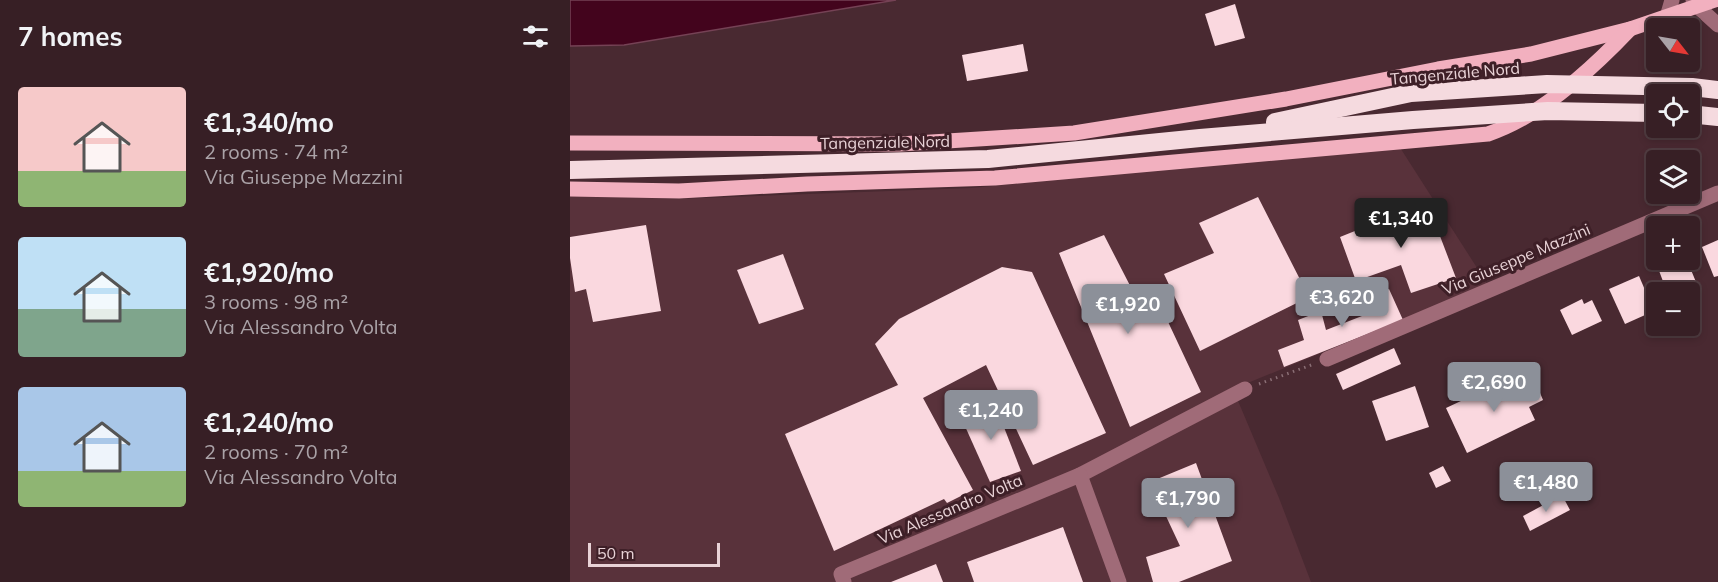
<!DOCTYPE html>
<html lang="en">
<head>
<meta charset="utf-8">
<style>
  :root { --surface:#371f25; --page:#3e272d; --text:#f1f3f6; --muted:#aaa2a7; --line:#513d42; --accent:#8c9099 }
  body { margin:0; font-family:Mulish,sans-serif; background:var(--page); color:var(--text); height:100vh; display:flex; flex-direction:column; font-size:22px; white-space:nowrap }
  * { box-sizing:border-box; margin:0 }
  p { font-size:20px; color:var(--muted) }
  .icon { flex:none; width:33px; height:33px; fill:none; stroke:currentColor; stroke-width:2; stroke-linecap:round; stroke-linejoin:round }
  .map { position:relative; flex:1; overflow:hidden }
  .panel { display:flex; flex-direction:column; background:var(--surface); width:570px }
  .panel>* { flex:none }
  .needle { width:39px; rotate:121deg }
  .controls { position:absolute; left:1076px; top:18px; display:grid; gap:12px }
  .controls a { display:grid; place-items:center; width:54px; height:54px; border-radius:6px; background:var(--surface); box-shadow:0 3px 9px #0003,0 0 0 2px var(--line); font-size:30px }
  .scale { position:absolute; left:18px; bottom:15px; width:132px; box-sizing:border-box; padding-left:6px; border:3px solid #e9d3d7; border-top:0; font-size:16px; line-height:21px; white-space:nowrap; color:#e9d3d7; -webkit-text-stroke:4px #3e1f27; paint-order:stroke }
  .price { position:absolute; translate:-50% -51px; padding:0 14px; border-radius:6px; background:var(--accent); color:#fff; font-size:20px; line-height:39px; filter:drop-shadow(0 2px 3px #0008) }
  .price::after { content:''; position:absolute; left:50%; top:36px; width:18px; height:14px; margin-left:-9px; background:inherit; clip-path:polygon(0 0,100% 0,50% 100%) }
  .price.on { background:#222; color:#fff }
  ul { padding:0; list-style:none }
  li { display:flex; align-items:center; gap:18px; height:150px; padding:0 18px }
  li span { display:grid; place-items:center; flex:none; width:168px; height:120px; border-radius:6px; color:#555 }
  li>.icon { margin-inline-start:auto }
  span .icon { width:72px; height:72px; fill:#fffc; stroke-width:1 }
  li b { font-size:26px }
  h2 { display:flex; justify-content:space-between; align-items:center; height:72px; padding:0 18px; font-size:26px }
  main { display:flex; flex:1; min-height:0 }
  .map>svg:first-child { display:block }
  .built { fill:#59323b }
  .water { fill:#43041d; stroke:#754255; stroke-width:1.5 }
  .building { fill:#fad8df }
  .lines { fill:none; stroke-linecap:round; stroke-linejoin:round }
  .path { stroke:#8a6e75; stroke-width:3; stroke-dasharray:1.5 4.5; stroke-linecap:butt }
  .minor { stroke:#a06b78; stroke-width:15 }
  .major { stroke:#f2b0bf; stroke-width:15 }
  .highway { stroke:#f5dadf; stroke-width:18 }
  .labels { text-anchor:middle; stroke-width:6; stroke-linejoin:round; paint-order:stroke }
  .street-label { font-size:16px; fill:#e9d3d7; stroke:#3e1f27 }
</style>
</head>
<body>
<main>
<section class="panel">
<h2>7 homes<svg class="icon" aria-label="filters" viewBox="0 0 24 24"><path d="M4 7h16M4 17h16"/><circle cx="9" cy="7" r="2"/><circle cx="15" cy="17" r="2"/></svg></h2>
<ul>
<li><span style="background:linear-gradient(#f6c9c9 70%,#8fb573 0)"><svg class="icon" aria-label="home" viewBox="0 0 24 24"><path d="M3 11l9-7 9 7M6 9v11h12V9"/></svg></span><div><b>€1,340/mo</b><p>2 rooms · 74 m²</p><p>Via Giuseppe Mazzini</p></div></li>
<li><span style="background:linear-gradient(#bfe0f5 60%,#7fa58c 0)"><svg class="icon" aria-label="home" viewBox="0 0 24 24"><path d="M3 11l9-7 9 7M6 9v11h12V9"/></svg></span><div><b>€1,920/mo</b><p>3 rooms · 98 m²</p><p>Via Alessandro Volta</p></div></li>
<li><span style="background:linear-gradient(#a9c7e8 70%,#8fb573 0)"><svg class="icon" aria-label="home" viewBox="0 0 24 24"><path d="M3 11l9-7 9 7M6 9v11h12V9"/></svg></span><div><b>€1,240/mo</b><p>2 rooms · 70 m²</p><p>Via Alessandro Volta</p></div></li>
</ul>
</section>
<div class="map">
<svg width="1148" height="582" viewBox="0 0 1148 582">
  <rect width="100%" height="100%" fill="#492931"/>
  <!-- built -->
  <path class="built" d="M829 146 918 285 663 389 709 498 741 582H0V195L106 199 401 188Z"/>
  <!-- water -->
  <path class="water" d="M0 0H326L54 45 0 46Z"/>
  <!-- building -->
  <g class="building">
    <path d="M665 4 675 38 645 46 635 14Z"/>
    <path d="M453 44 458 71 397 81 392 55Z"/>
    <path d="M688 197 739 297 630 351 594 274 644 253 629 223Z"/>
    <path d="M857 202 886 278 841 293 831 265 786 281 770 237Z"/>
    <path d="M76 225 91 311 23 322 16 289 5 292 0 258V237Z"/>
    <path d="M534 235 569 303 556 309 561 322 592 309 631 392 560 427 489 253Z"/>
    <path d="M1148 240V276L1144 277 1132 247Z"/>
    <path d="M213 254 234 309 189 324 167 270Z"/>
    <path d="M1095 260H1117L1128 287 1114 292H1097L1088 268 1097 265Z"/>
    <path d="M432 267 462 272 536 433 463 465 416 365 353 398 403 490 377 503 374 499 264 551 215 434 328 385 305 344 329 319Z"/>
    <path d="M1069 276 1084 311 1055 324 1039 289Z"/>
    <path d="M819 289 833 320 714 367 708 350 734 340 728 320 751 311 756 330 792 316 787 302Z"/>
    <path d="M1012 299 1014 304 1022 300 1032 321 1002 335 990 310Z"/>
    <path d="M824 348 831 364 773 390 766 374Z"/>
    <path d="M944 376 950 388 965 381 973 400 959 407 965 420 897 453 876 408Z"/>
    <path d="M845 386 859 427 816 441 802 401Z"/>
    <path d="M423 399 451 471 420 482 390 415Z"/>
    <path d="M626 463 662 561 609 582H583L576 557 610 546 580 482Z"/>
    <path d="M873 466 881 481 866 488 859 473Z"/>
    <path d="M976 470 982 483 948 498 942 485Z"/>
    <path d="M992 495 1000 510 960 531 953 516Z"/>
    <path d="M493 527 513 582H404L397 562Z"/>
    <path d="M366 564 373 582H321Z"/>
  </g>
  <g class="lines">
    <!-- path -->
    <path class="path" d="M689 384 744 364"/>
    <!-- minor -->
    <g class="minor">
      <path d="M1123 0 1127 6 1148 25"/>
      <path d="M1097 17 1102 0"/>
      <path d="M757 359 1148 193"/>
      <path d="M510 475 675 389"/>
      <path d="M274 582 271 574 510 475 549 582"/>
    </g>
    <!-- major -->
    <g class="major">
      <path d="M0 143 330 144 504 133 716 99 868 69 961 54 1060 29 1145 0"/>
      <path d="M0 189 109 191 237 184 425 178 918 134C970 117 1023 68 1060 29"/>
    </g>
    <!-- highway -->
    <g class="highway">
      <path d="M1119 114 1148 117"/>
      <path d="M705 122 841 93 977 84 1122 87 1148 90"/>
      <path d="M0 170 418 159 630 138 843 120 978 111 1086 113"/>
    </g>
  </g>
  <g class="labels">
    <!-- street labels -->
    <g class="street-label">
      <text transform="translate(885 73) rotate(-5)" y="6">Tangenziale Nord</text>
      <text transform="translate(315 142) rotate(-1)" y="6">Tangenziale Nord</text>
      <text transform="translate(946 259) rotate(-23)" y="6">Via Giuseppe Mazzini</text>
      <text transform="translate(380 509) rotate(-23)" y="6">Via Alessandro Volta</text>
    </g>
  </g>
</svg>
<div class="controls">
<a><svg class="needle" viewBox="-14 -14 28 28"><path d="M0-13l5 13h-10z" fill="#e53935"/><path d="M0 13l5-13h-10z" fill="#aaa2a7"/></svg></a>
<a><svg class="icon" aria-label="locate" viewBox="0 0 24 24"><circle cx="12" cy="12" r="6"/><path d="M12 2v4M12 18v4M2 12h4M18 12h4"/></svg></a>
<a><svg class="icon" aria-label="layers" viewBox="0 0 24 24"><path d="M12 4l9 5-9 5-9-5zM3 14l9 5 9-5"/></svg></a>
<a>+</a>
<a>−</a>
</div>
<div class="scale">50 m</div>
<b class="price on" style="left:831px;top:249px">€1,340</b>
<b class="price" style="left:772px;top:328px">€3,620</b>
<b class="price" style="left:558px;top:335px">€1,920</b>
<b class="price" style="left:924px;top:413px">€2,690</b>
<b class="price" style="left:421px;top:441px">€1,240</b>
<b class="price" style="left:976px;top:513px">€1,480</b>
<b class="price" style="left:618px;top:529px">€1,790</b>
</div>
</main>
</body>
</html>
